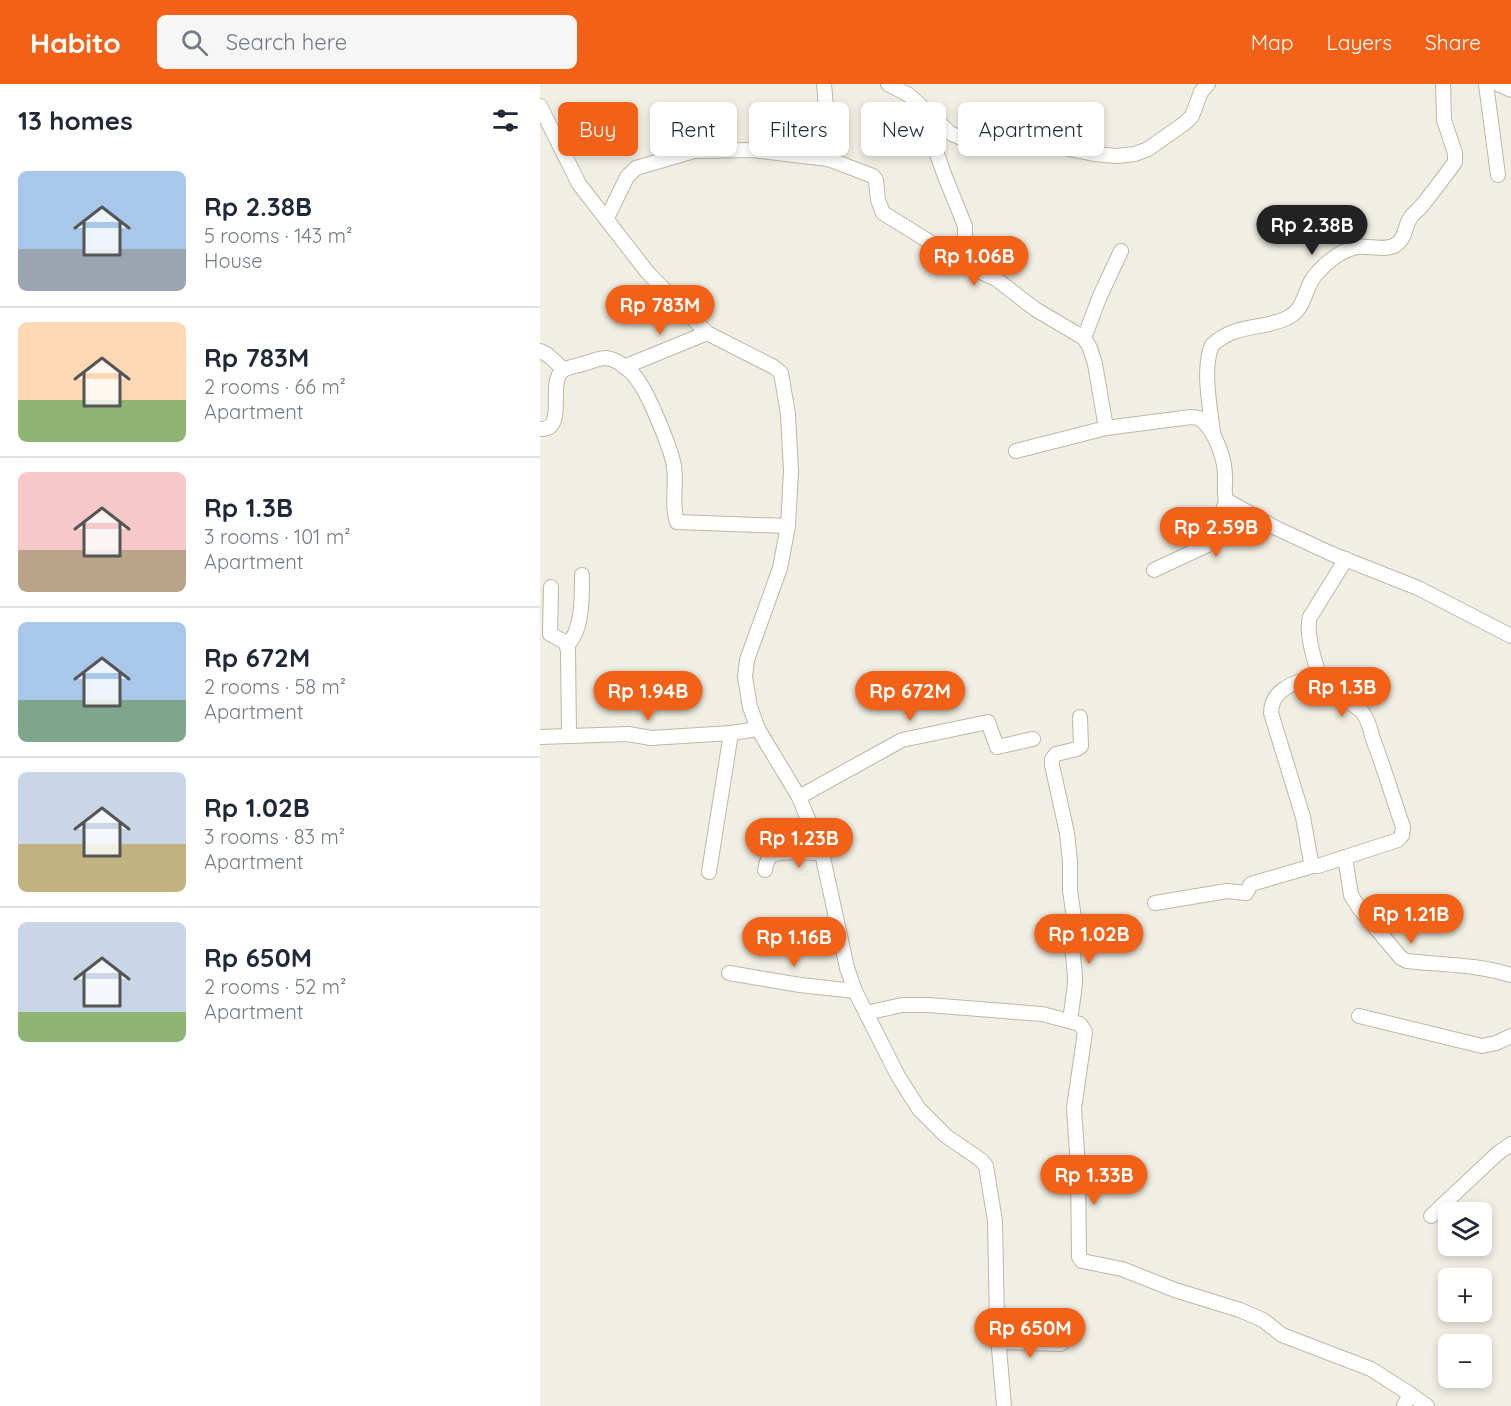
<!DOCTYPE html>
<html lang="en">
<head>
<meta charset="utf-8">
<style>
  :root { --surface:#fff; --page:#f6f6f7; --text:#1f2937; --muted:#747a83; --line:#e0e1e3; --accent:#f26118 }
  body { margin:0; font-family:Quicksand,sans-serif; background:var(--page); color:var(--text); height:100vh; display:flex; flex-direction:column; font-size:22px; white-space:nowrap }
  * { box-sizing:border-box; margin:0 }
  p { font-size:20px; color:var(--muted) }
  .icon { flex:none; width:33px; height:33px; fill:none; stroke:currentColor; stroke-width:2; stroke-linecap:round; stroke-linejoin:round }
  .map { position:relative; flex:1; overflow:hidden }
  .drawer { display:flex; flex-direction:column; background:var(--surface); width:540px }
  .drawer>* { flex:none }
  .guide { position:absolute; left:18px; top:18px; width:570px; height:54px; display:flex; gap:12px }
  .buttons { position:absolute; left:898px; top:1118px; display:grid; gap:12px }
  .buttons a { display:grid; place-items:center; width:54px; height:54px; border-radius:9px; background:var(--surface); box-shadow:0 3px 9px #0003; font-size:30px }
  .price { position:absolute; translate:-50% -51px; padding:0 14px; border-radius:21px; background:var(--accent); color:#fff; font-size:20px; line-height:39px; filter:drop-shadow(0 2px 3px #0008) }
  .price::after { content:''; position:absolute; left:50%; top:36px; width:18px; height:14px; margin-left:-9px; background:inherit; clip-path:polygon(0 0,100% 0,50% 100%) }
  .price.selected { background:#222; color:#fff }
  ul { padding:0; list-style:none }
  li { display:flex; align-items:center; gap:18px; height:150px; padding:0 18px }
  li+li { border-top:2px solid var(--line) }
  li span { display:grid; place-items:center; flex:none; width:168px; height:120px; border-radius:9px; color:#555 }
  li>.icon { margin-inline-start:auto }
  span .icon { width:72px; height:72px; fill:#fffc; stroke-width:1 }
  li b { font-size:26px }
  h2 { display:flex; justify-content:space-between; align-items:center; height:72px; padding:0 18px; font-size:26px }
  .pill { padding:0 21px; border-radius:9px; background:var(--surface); box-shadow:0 3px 9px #0003; font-size:21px; line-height:54px }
  .pill.selected { background:var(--accent); color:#fff }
  header { display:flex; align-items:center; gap:36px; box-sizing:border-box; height:84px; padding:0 30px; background:var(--accent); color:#fff }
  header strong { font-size:28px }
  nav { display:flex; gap:33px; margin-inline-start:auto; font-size:21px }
  .search { width:420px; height:54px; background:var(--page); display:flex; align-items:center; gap:15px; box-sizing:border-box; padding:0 21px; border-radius:9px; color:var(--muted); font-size:22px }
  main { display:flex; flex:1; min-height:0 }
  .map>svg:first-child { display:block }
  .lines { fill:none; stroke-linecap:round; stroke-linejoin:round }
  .minor-casing { stroke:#bbb8a6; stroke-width:16 }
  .minor { stroke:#fff; stroke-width:14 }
</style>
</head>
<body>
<header>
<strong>Habito</strong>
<div class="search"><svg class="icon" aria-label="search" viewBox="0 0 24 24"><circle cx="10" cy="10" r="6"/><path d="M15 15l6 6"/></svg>Search here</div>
<nav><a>Map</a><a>Layers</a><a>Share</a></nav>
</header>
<main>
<section class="drawer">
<h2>13 homes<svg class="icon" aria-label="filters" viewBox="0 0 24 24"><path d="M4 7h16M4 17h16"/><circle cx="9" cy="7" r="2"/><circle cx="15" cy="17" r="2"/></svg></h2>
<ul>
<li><span style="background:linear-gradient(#a9c7e8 65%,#9aa5b1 0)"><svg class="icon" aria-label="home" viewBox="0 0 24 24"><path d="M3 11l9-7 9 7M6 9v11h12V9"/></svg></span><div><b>Rp 2.38B</b><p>5 rooms · 143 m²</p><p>House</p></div></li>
<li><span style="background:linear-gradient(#ffd9b3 65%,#8fb573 0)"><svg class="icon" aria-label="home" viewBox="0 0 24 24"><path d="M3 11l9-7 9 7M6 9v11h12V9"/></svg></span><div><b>Rp 783M</b><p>2 rooms · 66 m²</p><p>Apartment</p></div></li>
<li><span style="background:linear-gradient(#f6c9c9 65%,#b9a48a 0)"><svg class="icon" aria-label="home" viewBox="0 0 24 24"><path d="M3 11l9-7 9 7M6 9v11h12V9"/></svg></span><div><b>Rp 1.3B</b><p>3 rooms · 101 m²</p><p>Apartment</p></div></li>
<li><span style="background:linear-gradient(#a9c7e8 65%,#7fa58c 0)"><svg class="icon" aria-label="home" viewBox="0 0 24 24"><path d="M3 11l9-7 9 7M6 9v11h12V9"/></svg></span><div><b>Rp 672M</b><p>2 rooms · 58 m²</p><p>Apartment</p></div></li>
<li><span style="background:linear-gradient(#c9d6e8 60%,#c2b280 0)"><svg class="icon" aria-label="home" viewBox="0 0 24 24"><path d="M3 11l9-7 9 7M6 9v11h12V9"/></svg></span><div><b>Rp 1.02B</b><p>3 rooms · 83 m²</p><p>Apartment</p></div></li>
<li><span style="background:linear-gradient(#c9d6e8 75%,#8fb573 0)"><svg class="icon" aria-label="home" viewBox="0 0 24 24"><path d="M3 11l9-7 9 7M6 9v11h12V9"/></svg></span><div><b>Rp 650M</b><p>2 rooms · 52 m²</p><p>Apartment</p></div></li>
</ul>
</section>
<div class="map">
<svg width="971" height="1322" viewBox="0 0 971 1322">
  <rect width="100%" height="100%" fill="#f1efe3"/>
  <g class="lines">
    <!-- minor casing -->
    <g class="minor-casing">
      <g id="minor">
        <path d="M348 0 369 11 410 49 421 54 501 59 554 70 577 72 595 70 608 65 645 39 652 32 661 8 668 0"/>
        <path d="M946 0 958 91"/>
        <path d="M958 0 971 6"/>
        <path d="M0 22 39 100 108 189 167 249 234 283 241 289 248 330 251 387 248 442 240 484 207 576 205 593 210 623 218 645 259 713 282 769 307 884 315 907 358 992 379 1025 406 1052 441 1076 446 1082 455 1137 457 1241 464 1322"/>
        <path d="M381 24 404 90 425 142V158L420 177"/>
        <path d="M288 75 333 92 336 96 338 116 343 129 432 184 456 195 495 225 544 254 550 264 555 280 566 344"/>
        <path d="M67 134 87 93 96 84 154 67 212 66 288 75V46L284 0"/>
        <path d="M544 254 560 212 581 167"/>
        <path d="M0 267 8 271 23 285"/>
        <path d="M84 283 167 249"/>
        <path d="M0 345C28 346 7 300 22 287 27 283 36 282 43 280 50 278 58 274 66 274 78 275 93 288 99 298 109 312 132 366 134 383 137 401 131 421 137 438L248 442"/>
        <path d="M673 348C670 323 662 284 672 261 698 238 722 247 749 233 767 223 764 201 778 188 788 177 802 166 817 163 830 161 846 168 857 160 865 154 865 144 869 136 873 129 880 125 884 119 895 105 905 92 915 78V69L904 36 903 0"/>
        <path d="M476 367 566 344 651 333 659 334C676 347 686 376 685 397 685 404 684 409 686 416L736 444 792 470 878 504 971 552"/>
        <path d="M614 486 672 459 675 454 686 416"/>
        <path d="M11 503 10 550 25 558 28 566 29 652"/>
        <path d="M27 561C43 547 42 511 42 491"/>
        <path d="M779 590C759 598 731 603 731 629L763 733 771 778 773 782H778L858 756 862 751 863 743C853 714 844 684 833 655 831 648 828 635 823 629 815 619 799 615 789 606 777 595 765 548 770 533L806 475"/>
        <path d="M0 653 88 650 111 654 191 649 218 645"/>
        <path d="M259 713 362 656 448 638 457 663 493 655"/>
        <path d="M805 773 811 811 819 824 861 874 867 877C903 881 935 880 971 891"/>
        <path d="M225 786C226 781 227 775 231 772 240 766 270 769 282 769"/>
        <path d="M169 788 191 649"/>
        <path d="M615 819 687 807 706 809 711 800 773 782"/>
        <path d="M536 848 530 806V777L527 749 512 681V675L516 670 537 665 541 662 540 633"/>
        <path d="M189 889 260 901 315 907"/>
        <path d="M326 929 362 921H388L502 930 540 940 545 948 534 1024 538 1083 539 1173 542 1177 582 1185 635 1206 700 1226 723 1236 742 1251 831 1285 870 1310 864 1322"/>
        <path d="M819 932 942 962 956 959 971 952"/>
        <path d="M530 936C532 923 534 910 535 898 536 882 527 858 539 846H588"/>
        <path d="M891 1132 958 1069 971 1060"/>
        <path d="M459 1258 521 1260"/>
        <path d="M870 1310 887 1322"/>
      </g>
    </g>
    <!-- minor -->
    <use href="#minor" class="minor"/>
  </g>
</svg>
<div class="buttons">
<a><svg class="icon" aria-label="layers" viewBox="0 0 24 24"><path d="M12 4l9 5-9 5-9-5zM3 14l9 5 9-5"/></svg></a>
<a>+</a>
<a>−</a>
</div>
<b class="price selected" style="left:772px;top:172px">Rp 2.38B</b>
<b class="price" style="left:434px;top:203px">Rp 1.06B</b>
<b class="price" style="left:120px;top:252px">Rp 783M</b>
<b class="price" style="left:676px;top:474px">Rp 2.59B</b>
<b class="price" style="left:802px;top:634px">Rp 1.3B</b>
<b class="price" style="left:108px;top:638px">Rp 1.94B</b>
<b class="price" style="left:370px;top:638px">Rp 672M</b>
<b class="price" style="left:259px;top:785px">Rp 1.23B</b>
<b class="price" style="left:871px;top:861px">Rp 1.21B</b>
<b class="price" style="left:549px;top:881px">Rp 1.02B</b>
<b class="price" style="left:254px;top:884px">Rp 1.16B</b>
<b class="price" style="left:554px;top:1122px">Rp 1.33B</b>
<b class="price" style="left:490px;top:1275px">Rp 650M</b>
<div class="guide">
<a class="pill selected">Buy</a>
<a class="pill">Rent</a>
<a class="pill">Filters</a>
<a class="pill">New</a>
<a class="pill">Apartment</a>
</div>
</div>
</main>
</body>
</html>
